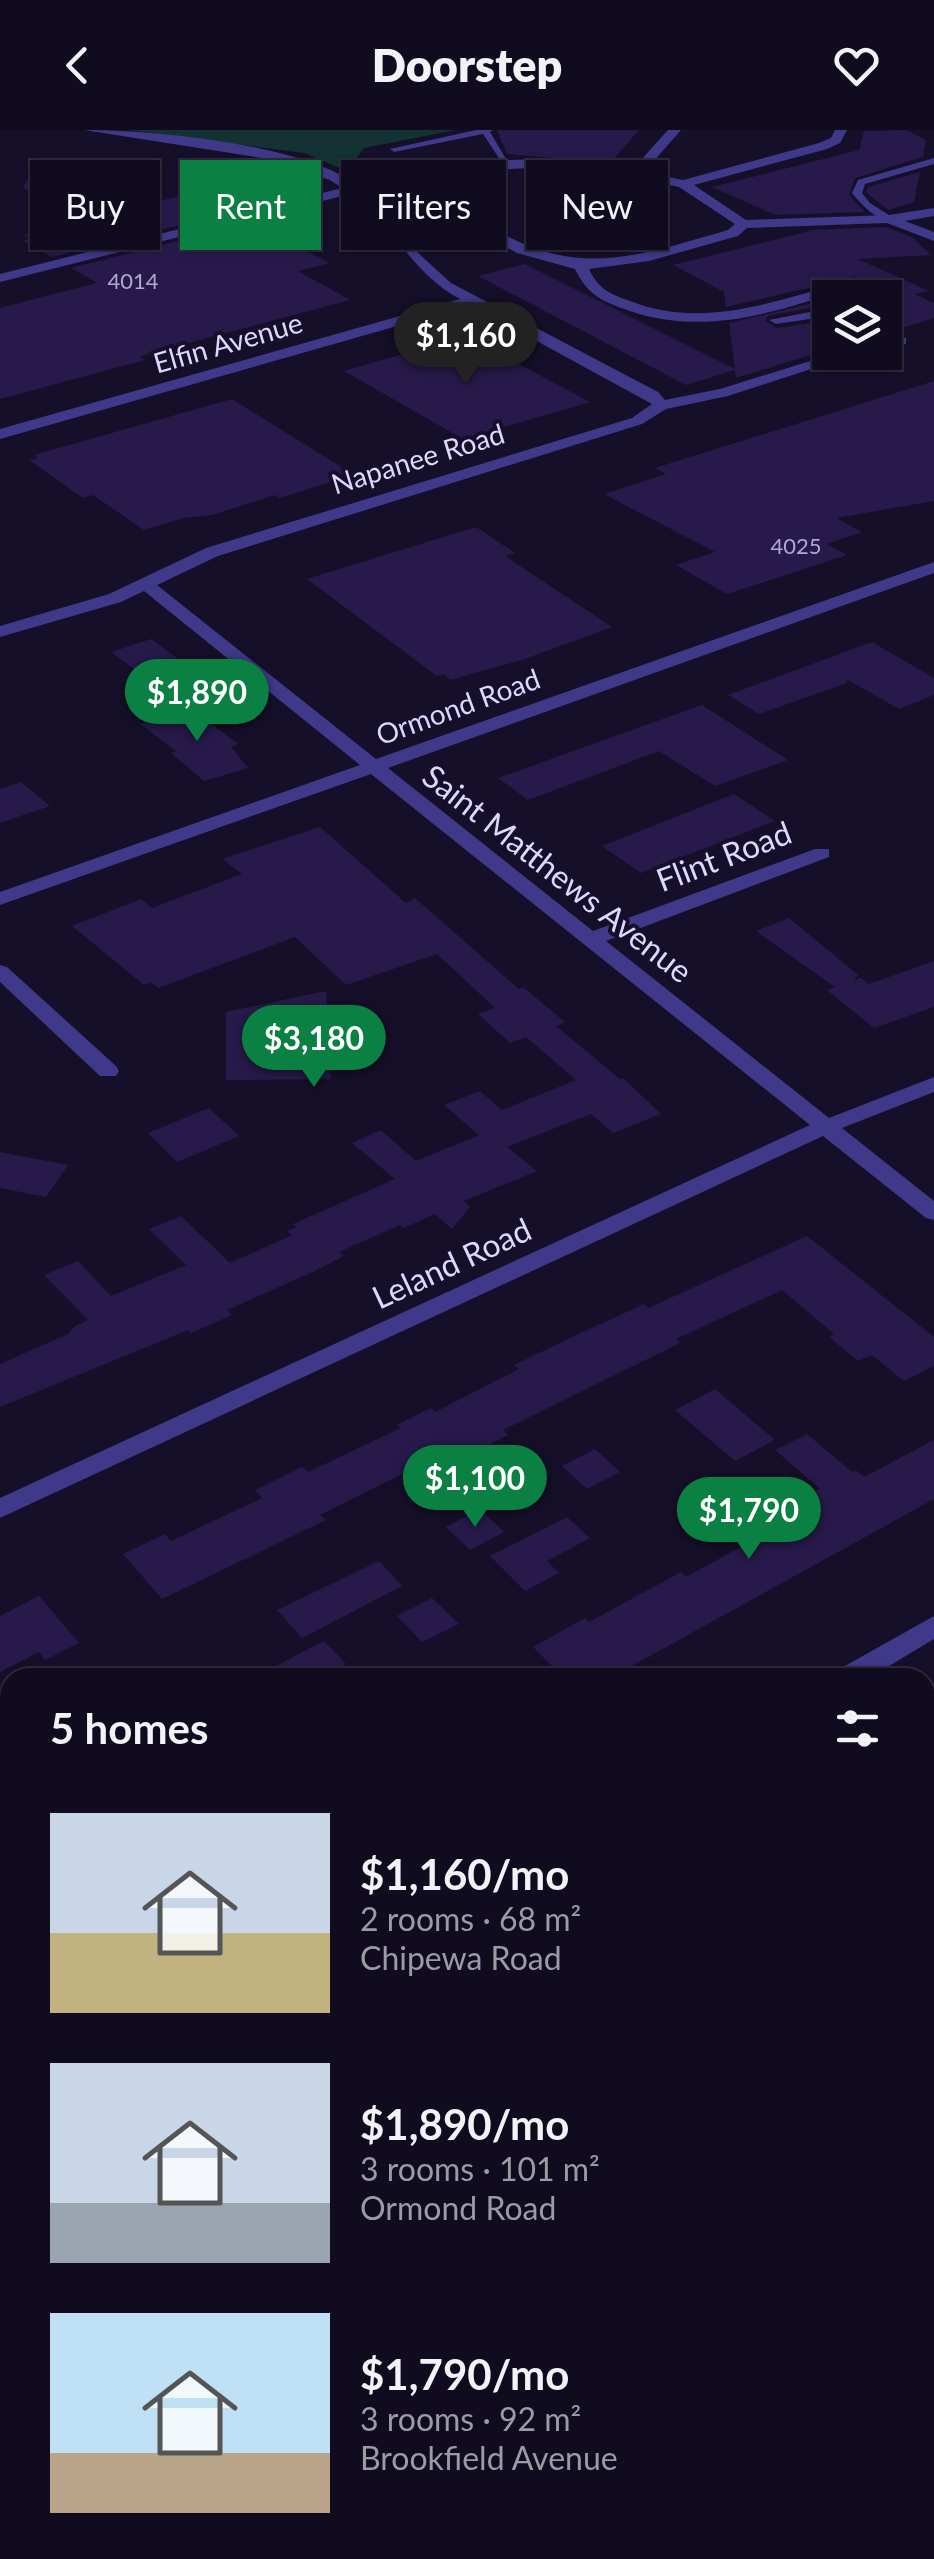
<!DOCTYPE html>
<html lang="en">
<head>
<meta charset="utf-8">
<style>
  :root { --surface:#100b1f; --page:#1e192c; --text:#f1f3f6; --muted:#9c9ba4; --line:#302b3d; --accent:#0b8043 }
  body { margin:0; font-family:Lato,sans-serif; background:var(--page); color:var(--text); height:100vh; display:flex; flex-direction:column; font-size:38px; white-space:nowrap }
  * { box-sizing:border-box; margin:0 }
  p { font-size:32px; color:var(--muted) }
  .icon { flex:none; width:55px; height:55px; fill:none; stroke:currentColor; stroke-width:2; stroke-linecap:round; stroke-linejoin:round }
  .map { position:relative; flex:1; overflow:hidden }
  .side { position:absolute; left:0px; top:1538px; width:935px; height:892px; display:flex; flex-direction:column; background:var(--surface); border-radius:30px 30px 0 0; box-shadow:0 2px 8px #0004,0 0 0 2px var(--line) }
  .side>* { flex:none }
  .top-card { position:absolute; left:30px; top:30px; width:875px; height:90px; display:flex; gap:20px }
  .buttons { position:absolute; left:812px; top:150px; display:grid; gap:20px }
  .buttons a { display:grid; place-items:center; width:90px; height:90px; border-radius:0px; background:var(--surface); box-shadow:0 2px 8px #0004,0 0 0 2px var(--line); font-size:50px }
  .price { position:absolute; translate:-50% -85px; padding:0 22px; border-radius:35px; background:var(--accent); color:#fff; font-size:32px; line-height:65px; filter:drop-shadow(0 2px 5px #0008) }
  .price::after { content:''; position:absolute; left:50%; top:60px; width:30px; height:22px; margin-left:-15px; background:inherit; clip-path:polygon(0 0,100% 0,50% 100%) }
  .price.current { background:#222; color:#fff }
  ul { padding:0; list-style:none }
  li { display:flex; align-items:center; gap:30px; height:250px; padding:0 50px }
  li span { display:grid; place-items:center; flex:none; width:280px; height:200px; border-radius:0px; color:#555 }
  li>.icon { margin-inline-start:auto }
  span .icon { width:120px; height:120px; fill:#fffc; stroke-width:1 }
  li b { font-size:42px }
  h2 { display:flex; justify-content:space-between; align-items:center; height:120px; padding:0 50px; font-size:42px }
  .tag { padding:0 35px; border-radius:0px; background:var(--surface); box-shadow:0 2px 8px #0004,0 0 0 2px var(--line); font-size:35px; line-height:90px }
  .tag.current { background:var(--accent); color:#fff }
  header { display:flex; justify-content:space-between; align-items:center; height:130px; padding:0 50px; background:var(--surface); font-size:45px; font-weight:800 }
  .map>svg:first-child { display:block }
  .green { fill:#123233 }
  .building { fill:#271a4a }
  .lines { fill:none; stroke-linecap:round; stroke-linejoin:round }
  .lane { fill:#403989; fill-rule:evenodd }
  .street { fill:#403989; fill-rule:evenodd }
  .labels { text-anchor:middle; stroke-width:8; stroke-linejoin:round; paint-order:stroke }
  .far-number-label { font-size:22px; fill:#b0a8d2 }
  .far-street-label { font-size:28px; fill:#ded7ff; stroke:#150f29 }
  .street-label { font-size:32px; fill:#ded7ff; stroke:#150f29 }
</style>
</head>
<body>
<header><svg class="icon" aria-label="back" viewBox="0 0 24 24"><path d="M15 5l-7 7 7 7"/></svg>Doorstep<svg class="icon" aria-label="heart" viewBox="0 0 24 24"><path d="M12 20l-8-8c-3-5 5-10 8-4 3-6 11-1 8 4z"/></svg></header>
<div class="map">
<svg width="934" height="2429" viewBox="0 0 934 2429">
  <rect width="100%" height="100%" fill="#150f29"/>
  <!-- green -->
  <path class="green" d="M127 0H456L364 18 347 41 304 23Z"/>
  <!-- building -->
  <g class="building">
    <path d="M497 0H639L610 33 507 24Z"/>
    <path d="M906 0 926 10 923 27 855 48 849 65 865 82 775 85 712 57 859 20 864 1Z"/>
    <path d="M35 39 111 82 250 50 284 69 52 127 23 111 30 109 23 105 33 103 26 99 68 88 23 57Z"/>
    <path d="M920 42 914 72 888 80 866 62 868 57Z"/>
    <path d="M304 79 310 82 293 114 330 133 298 141 350 170 140 226 145 230 0 269V178L97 153 71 138Z"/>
    <path d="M886 97 912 107 931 125 858 129 929 161 915 164 934 173V188L885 203V168H837L862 157 864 153 855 147 726 177 724 162 673 135 811 101 808 100Z"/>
    <path d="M525 134 735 239 729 193 830 169V174L768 186 765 191 777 198 830 190V219L736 248 735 240 686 255 478 146Z"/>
    <path d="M472 208 515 232 590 272 463 309 344 241 456 209Z"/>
    <path d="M934 251V371L836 388 862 402 827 414 847 425 727 464 676 435 715 422 604 364 666 344 655 338Z"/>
    <path d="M232 269 354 345 279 368 275 365 212 385 183 388 144 400 93 365 83 368 29 330 38 328 34 325Z"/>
    <path d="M476 397 515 423 505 426 612 497 522 530 450 550 444 544 437 546 307 449Z"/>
    <path d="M151 509 185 534 145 547 111 522Z"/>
    <path d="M872 512 934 548V565L899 579 846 549 847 553 759 584 728 565Z"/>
    <path d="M702 575 788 630 715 656 659 621 528 670 498 648Z"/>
    <path d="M189 577 238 614 231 617 248 638 204 651 171 623 176 621 140 594Z"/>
    <path d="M21 652 50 676 0 693V659Z"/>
    <path d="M734 664 775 691 641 743 602 716Z"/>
    <path d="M320 697 406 773 415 768 519 859 523 857 565 892 556 896 620 949 623 948 661 984 613 1003 591 984 507 1017 537 1041 464 1071 470 1077 452 1099 435 1084 404 1098 400 1095 339 1122 344 1126 315 1141 227 1180 232 1185 191 1203 188 1200 0 1277V1234L68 1204 75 1196 88 1190 44 1145 78 1131 111 1166 186 1135 149 1099 181 1086 230 1133 292 1105 287 1101 297 1097 293 1094 395 1049 352 1013 381 1000 416 1031 479 1005 444 975 480 961 502 980 576 950 526 907 510 913 478 884 495 878 437 824 346 855 295 807 158 858 151 852 144 855 72 796 141 769 152 778 242 744 222 729Z"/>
    <path d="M789 788 858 845 854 850 861 848 869 854 934 831V877L874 898 827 860 835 857 756 801Z"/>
    <path d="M326 861 331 949 226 950V882Z"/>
    <path d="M209 978 239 1006 177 1032 148 1003Z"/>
    <path d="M0 1022 68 1035 46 1067 0 1058Z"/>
    <path d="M807 1106 934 1207V1236L904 1251 872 1225 858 1231 829 1207 834 1204 782 1160 676 1209 680 1213 503 1300 508 1305 426 1347 416 1337 320 1385 326 1390 162 1469 123 1424 165 1404 171 1411 262 1368 255 1360 302 1337 308 1342 401 1298 397 1295 431 1278 435 1282 519 1239 514 1235 570 1208 644 1174 648 1178Z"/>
    <path d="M715 1259 775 1310 735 1331 675 1280Z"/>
    <path d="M807 1304 852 1342 856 1340 864 1347 934 1310V1369L610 1548H564L533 1517 585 1488 589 1492 681 1442 686 1447 756 1409 749 1404 812 1371 807 1366 820 1359 775 1320Z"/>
    <path d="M595 1319 620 1342 587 1359 562 1336Z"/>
    <path d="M480 1379 504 1402 470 1420 446 1397Z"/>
    <path d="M567 1387 590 1408 547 1431 559 1443 525 1461 490 1426Z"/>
    <path d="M379 1431 402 1456 302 1508 277 1480Z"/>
    <path d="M39 1466 79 1513 45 1530 39 1522 0 1542V1486Z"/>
    <path d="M432 1468 459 1494 422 1512 397 1486Z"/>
    <path d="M324 1511 346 1534 321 1548H253Z"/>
  </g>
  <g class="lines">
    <!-- lane -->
    <g class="lane">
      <path d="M476 0H493L490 2 509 34H503L483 4 394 22 390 19Z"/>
      <path d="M934 28V34L865 54 862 63 870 73 892 87V91C876 91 862 75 852 63L858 50Z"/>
    </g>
    <!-- street -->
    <g class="street">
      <path d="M84 0C152 0 281 13 341 45 363 57 383 74 398 95L459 88 444 68C448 62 451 53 456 48 492 15 588 35 632 40L668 0H681L644 42 683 50 819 13 831 8 835 0H847L840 13 827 19 694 55 746 90 889 85 934 78V86L905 91 934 102V111L887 93 747 98 738 106 649 131 589 139C598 159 610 164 630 171 706 201 779 169 853 150L860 154C847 163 826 166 809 171 748 190 689 202 627 180 601 171 587 164 575 139L517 123 466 95 403 102 416 121 451 153 658 262 665 270 720 259 839 222H863L728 266 666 279 642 294 218 426 157 455 376 629 934 432V443L388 638 593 801 815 719H829V727L606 811 829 988 934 947V962L842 998 934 1071V1090L926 1088 823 1006 0 1388V1368L810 995 371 644 0 775V762L360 635 144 461 121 472 0 507V496L109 464 206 418 632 288 652 274 471 175 0 309V299L460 169C412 144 393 94 350 64L0 152V144L342 58 330 50 262 28ZM532 38 635 48 679 57 735 94 728 100C647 123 585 148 505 105 485 94 472 87 458 68 474 39 502 39 532 38Z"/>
      <path d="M830 178V186L776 194 769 190Z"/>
      <path d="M901 207 906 208V214L885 218V210Z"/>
      <path d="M0 835 7 837 116 936 119 941 116 946H100L0 852Z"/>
      <path d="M934 1486V1509L869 1548H832L836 1541Z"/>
      <path d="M10 2018V2050L0 2054V2022Z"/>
    </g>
  </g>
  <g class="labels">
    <!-- far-number labels -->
    <g class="far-number-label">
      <text x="133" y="159">4014</text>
      <text x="796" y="424">4025</text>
    </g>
    <!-- far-street labels -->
    <g class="far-street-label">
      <text transform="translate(228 213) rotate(-16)" y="10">Elfin Avenue</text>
      <text transform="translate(418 329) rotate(-17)" y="10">Napanee Road</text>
      <text transform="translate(458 577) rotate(-20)" y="10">Ormond Road</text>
    </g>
    <!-- street labels -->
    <g class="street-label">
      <text transform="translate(724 727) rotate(-21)" y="11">Flint Road</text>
      <text transform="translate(557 744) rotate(38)" y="11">Saint Matthews Avenue</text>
      <text transform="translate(452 1134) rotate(-25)" y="11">Leland Road</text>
    </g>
  </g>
</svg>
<div class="buttons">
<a><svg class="icon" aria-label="layers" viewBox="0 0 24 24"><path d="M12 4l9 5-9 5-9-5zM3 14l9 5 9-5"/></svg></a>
</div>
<b class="price current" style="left:466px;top:257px">$1,160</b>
<b class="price" style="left:197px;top:614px">$1,890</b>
<b class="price" style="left:314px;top:960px">$3,180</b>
<b class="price" style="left:475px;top:1400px">$1,100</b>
<b class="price" style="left:749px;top:1432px">$1,790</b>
<div class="top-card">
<a class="tag">Buy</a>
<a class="tag current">Rent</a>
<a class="tag">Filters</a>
<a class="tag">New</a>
</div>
<section class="side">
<h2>5 homes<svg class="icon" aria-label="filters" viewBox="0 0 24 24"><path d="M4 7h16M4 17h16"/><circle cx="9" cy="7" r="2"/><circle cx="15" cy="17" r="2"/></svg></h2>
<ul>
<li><span style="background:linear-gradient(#c9d6e8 60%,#c2b280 0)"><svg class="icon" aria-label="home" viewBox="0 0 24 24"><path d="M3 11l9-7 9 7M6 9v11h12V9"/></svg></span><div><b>$1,160/mo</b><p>2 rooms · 68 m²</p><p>Chipewa Road</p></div></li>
<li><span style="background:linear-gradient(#c9d6e8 70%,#9aa5b1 0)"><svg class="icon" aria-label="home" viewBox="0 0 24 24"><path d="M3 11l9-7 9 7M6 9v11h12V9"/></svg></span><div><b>$1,890/mo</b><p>3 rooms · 101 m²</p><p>Ormond Road</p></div></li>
<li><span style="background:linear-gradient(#bfe0f5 70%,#b9a48a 0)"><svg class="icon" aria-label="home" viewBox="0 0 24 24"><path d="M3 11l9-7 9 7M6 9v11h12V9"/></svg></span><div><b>$1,790/mo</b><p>3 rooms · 92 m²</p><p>Brookfield Avenue</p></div></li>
</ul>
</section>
</div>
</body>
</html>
